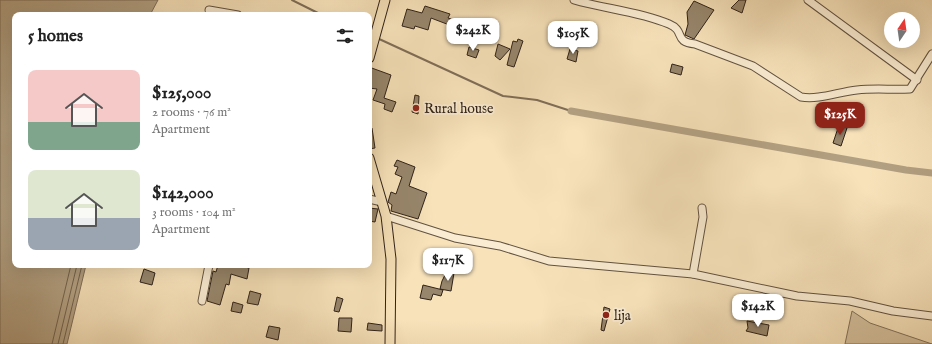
<!DOCTYPE html>
<html lang="en">
<head>
<meta charset="utf-8">
<style>
  :root { --surface:#fff; --page:#f6f6f6; --text:#222; --muted:#767676; --accent:#8f2418 }
  body { margin:0; font-family:"IM FELL English",serif; background:var(--page); color:var(--text); height:100vh; display:flex; flex-direction:column; font-size:15px; white-space:nowrap }
  * { box-sizing:border-box; margin:0 }
  p { font-size:13px; color:var(--muted) }
  .icon { flex:none; width:22px; height:22px; fill:none; stroke:currentColor; stroke-width:2; stroke-linecap:round; stroke-linejoin:round }
  .map { position:relative; flex:1; overflow:hidden }
  .panel { position:absolute; left:12px; top:12px; width:360px; height:256px; display:flex; flex-direction:column; background:var(--surface); border-radius:8px; box-shadow:0 4px 16px #0002 }
  .panel>* { flex:none }
  .needle { width:26px; rotate:13deg }
  .controls { position:absolute; left:884px; top:12px; display:grid; gap:8px }
  .controls a { display:grid; place-items:center; width:36px; height:36px; border-radius:50%; background:var(--surface); box-shadow:0 4px 16px #0002; font-size:20px }
  .price { position:absolute; translate:-50% -34px; padding:0 9px; border-radius:8px; background:#fff; color:#222; font-size:13px; line-height:26px; filter:drop-shadow(0 1px 2px #0008) }
  .price::after { content:''; position:absolute; left:50%; top:24px; width:12px; height:9px; margin-left:-6px; background:inherit; clip-path:polygon(0 0,100% 0,50% 100%) }
  .price.selected { background:var(--accent); color:#fff }
  ul { padding:0; list-style:none }
  li { display:flex; align-items:center; gap:12px; height:100px; padding:0 16px }
  li span { display:grid; place-items:center; flex:none; width:112px; height:80px; border-radius:8px; color:#555 }
  li>.icon { margin-inline-start:auto }
  span .icon { width:48px; height:48px; fill:#fffc; stroke-width:1 }
  li b { font-size:17px }
  h2 { display:flex; justify-content:space-between; align-items:center; height:48px; padding:0 16px; font-size:17px }
  .map>svg:first-child { display:block }
  .green { fill:#d5c19e; stroke:#82725b }
  .water { fill:#b3a183; stroke:#7f6e58 }
  .lines { fill:none; stroke-linecap:round; stroke-linejoin:round }
  .shore { stroke:#72624e; stroke-width:1 }
  .stream { stroke:#7f6e58; stroke-width:2 }
  .canal { stroke:#b3a183; stroke-width:7 }
  .building { fill:#97866c; stroke:#302218 }
  .minor-casing { stroke:#625240; stroke-width:9 }
  .major-casing { stroke:#302218; stroke-width:11 }
  .minor { stroke:#faecd2; stroke-width:7 }
  .major { stroke:#f7e2ba; stroke-width:9 }
  .poi-dot { fill:#8f2418; stroke:#faecd2; stroke-width:1.5 }
  .labels { text-anchor:middle; stroke-width:3.5; stroke-linejoin:round; paint-order:stroke }
  .poi-label { font-size:14px; fill:#302218; stroke:#faecd2; text-anchor:start }
</style>
</head>
<body>
<div class="map">
<svg width="932" height="344" viewBox="0 0 932 344">
  <rect width="100%" height="100%" fill="#f7e2ba"/>
  <filter id="stains"><feTurbulence type="fractalNoise" baseFrequency=".005" numOctaves="4"/><feColorMatrix values="0 0 0 0 .2 0 0 0 0 .09 0 0 0 0 .02 0 0 0 .5 -.17"/></filter>
  <radialGradient id="worn" r=".72"><stop offset=".6" stop-color="#630" stop-opacity="0"/><stop offset="1" stop-color="#630" stop-opacity=".3"/></radialGradient>
  <!-- green -->
  <path class="green" d="M852 311 870 323 932 344H845Z"/>
  <!-- water -->
  <path class="water" d="M0 0H158L150 15H15V265H86L67 344H0Z"/>
  <g class="lines">
    <!-- shore -->
    <g class="shore">
      <path d="M52 344 71 265"/>
      <path d="M58 344 77 265"/>
      <path d="M63 344 82 265"/>
    </g>
    <!-- stream -->
    <g class="stream">
      <path d="M292 0 322 15"/>
      <path d="M377 38 503 96 537 100 571 111"/>
    </g>
    <!-- canal -->
    <path class="canal" d="M571 111 906 170 932 173"/>
  </g>
  <!-- building -->
  <g class="building">
    <path d="M739 0H746L742 13 731 8Z"/>
    <path d="M694 1 714 10 694 39 685 35 688 24 687 12Z"/>
    <path d="M425 6 450 14 448 18 464 23 459 37 449 33 452 26 431 18 428 30 415 26 414 29 402 26 407 9 422 13Z"/>
    <path d="M518 39 523 41 514 67 507 65 513 41 517 42Z"/>
    <path d="M498 44 510 49 500 60 495 56Z"/>
    <path d="M469 47 479 50 476 58 467 55Z"/>
    <path d="M570 49 578 51 576 62 567 59Z"/>
    <path d="M672 64 683 67 681 75 670 72Z"/>
    <path d="M369 67 391 75 384 98 396 102 392 112 384 109 385 104 373 100 377 89 369 88Z"/>
    <path d="M415 95 419 96 418 114 412 112Z"/>
    <path d="M839 125 847 128 841 146 833 143Z"/>
    <path d="M372 128 375 148 369 149V129Z"/>
    <path d="M397 160 415 167 409 186 427 193 418 219 391 211 392 205 388 202 391 192 396 194 402 177 395 174 398 167 394 166Z"/>
    <path d="M369 208 378 209 375 222 369 221Z"/>
    <path d="M218 265H234L249 268 247 279 231 274 229 285 226 284 220 305 207 301 213 271 216 272Z"/>
    <path d="M144 269 155 273 152 285 140 282Z"/>
    <path d="M448 272 454 273 451 291 440 289 442 281 445 275 447 276Z"/>
    <path d="M423 285 443 290 441 296 433 294 431 300 420 298Z"/>
    <path d="M250 291 261 294 258 305 247 303Z"/>
    <path d="M337 297 343 299 339 312 334 311Z"/>
    <path d="M233 302 243 305 241 313 231 311Z"/>
    <path d="M604 307 610 309 604 331 601 330Z"/>
    <path d="M339 318H352L351 332 338 331Z"/>
    <path d="M747 321 769 325 767 336 746 331 748 328Z"/>
    <path d="M368 323 382 325V331L367 330Z"/>
    <path d="M269 326 280 328 278 340 266 337Z"/>
  </g>
  <g class="lines">
    <!-- minor casing -->
    <g class="minor-casing">
      <g id="minor">
        <path d="M574 0C605 9 638 11 669 24 686 31 673 42 695 44L753 66 801 97C819 100 838 92 857 90 875 88 892 90 910 89L932 54"/>
        <path d="M808 0 917 80"/>
        <path d="M209 10 238 15"/>
        <path d="M369 199 382 202"/>
        <path d="M386 216 455 238 500 246 549 261 693 274 797 296 850 301 893 311 932 316"/>
        <path d="M693 274 703 217 702 208"/>
        <path d="M202 301 209 265"/>
      </g>
    </g>
    <!-- major casing -->
    <g class="major-casing">
      <g id="major">
        <path d="M369 58 385 0"/>
        <path d="M369 158 386 216 391 259 390 344"/>
      </g>
    </g>
    <!-- minor -->
    <use href="#minor" class="minor"/>
    <!-- major -->
    <use href="#major" class="major"/>
  </g>
  <!-- markers -->
  <g class="poi-dot">
    <circle cx="416" cy="108" r="4"/>
    <circle cx="606" cy="315" r="4"/>
  </g>
  <g class="labels">
    <!-- poi labels -->
    <g class="poi-label">
      <text x="424" y="113">Rural house</text>
      <text x="614" y="320">lija</text>
    </g>
  </g>
  <rect width="100%" height="100%" filter="url(#stains)"/>
  <rect width="100%" height="100%" fill="url(#worn)"/>
</svg>
<div class="controls">
<a><svg class="needle" viewBox="-14 -14 28 28"><path d="M0-13l5 13h-10z" fill="#e53935"/><path d="M0 13l5-13h-10z" fill="#767676"/></svg></a>
</div>
<b class="price" style="left:473px;top:52px">$242K</b>
<b class="price" style="left:573px;top:55px">$105K</b>
<b class="price selected" style="left:840px;top:136px">$125K</b>
<b class="price" style="left:448px;top:282px">$117K</b>
<b class="price" style="left:758px;top:328px">$142K</b>
<section class="panel">
<h2>5 homes<svg class="icon" aria-label="filters" viewBox="0 0 24 24"><path d="M4 7h16M4 17h16"/><circle cx="9" cy="7" r="2"/><circle cx="15" cy="17" r="2"/></svg></h2>
<ul>
<li><span style="background:linear-gradient(#f6c9c9 65%,#7fa58c 0)"><svg class="icon" aria-label="home" viewBox="0 0 24 24"><path d="M3 11l9-7 9 7M6 9v11h12V9"/></svg></span><div><b>$125,000</b><p>2 rooms · 76 m²</p><p>Apartment</p></div></li>
<li><span style="background:linear-gradient(#dfe7d0 60%,#9aa5b1 0)"><svg class="icon" aria-label="home" viewBox="0 0 24 24"><path d="M3 11l9-7 9 7M6 9v11h12V9"/></svg></span><div><b>$142,000</b><p>3 rooms · 104 m²</p><p>Apartment</p></div></li>
</ul>
</section>
</div>
</body>
</html>
